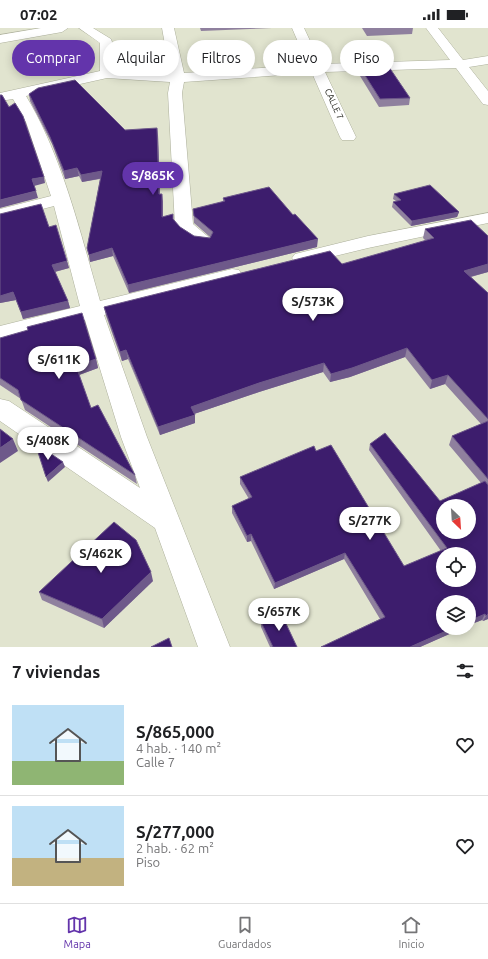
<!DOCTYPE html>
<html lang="es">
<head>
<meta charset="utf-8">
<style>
  :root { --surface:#fff; --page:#f6f6f6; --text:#202124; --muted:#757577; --line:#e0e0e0; --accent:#6334ab }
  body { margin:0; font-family:Ubuntu,sans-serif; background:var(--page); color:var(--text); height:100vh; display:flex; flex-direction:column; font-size:15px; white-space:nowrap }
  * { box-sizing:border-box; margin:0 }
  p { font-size:13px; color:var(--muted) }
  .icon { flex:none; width:22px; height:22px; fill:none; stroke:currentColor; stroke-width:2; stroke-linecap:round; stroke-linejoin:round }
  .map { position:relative; height:619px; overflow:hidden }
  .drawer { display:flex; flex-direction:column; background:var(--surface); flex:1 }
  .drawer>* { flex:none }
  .top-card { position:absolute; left:12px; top:12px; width:464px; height:36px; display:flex; gap:8px }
  .needle { width:26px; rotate:155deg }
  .controls { position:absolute; left:436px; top:471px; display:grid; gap:8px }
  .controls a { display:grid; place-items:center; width:40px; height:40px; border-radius:50%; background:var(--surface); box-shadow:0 2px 10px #0003; font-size:20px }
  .price { position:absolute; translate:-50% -34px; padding:0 9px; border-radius:14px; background:#fff; color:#222; font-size:13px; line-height:26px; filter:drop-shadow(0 1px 2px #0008) }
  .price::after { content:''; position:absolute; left:50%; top:24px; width:12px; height:9px; margin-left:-6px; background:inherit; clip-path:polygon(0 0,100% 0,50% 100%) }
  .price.selected { background:var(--accent); color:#fff }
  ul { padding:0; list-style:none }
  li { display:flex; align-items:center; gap:12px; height:100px; padding:0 12px }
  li+li { border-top:1px solid var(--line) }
  li span { display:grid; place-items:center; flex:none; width:112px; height:80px; border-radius:0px; color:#555 }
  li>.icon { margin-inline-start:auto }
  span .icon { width:48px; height:48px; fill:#fffc; stroke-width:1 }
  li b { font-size:17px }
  h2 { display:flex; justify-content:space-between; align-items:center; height:48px; padding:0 12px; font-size:17px }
  .chip { padding:0 14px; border-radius:18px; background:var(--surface); box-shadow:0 2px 10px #0003; font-size:14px; line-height:36px }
  .chip.selected { background:var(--accent); color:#fff }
  .status { display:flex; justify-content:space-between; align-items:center; height:28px; padding:0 20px; background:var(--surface); direction:ltr }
  .status svg { height:11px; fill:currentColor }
  .tab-bar { display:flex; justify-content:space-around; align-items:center; height:56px; border-top:1px solid var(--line); background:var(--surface); font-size:11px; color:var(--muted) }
  .tab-bar a { display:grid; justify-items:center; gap:2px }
  .tab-bar .selected { color:var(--accent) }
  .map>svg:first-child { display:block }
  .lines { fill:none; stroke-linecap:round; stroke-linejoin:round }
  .minor-casing { stroke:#adb09c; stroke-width:1 }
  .minor { fill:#fff; fill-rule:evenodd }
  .wall { fill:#8f809e }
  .shaded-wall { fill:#6e598a }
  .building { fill:#3d1d6d; stroke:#6e598a; fill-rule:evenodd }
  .labels { text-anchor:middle; stroke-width:4; stroke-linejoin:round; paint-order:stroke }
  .far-street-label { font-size:9px; fill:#171811; stroke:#fff }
</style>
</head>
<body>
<div class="status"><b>07:02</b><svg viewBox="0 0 49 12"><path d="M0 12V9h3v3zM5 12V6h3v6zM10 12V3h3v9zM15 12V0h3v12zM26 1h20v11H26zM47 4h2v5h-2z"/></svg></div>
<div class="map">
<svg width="488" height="619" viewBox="0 0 488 619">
  <rect width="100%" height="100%" fill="#e1e4cf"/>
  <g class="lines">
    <!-- minor casing -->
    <g class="minor-casing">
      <g id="minor">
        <path d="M41 0H68L62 4 0 15V7Z"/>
        <path d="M79 0H93L111 11 112 14 114 42 170 45 162 0H174L184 45 308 37 292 0H304L321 36 450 32 426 0H438L463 32 488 28V36L469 39 488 63V77L483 76 456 40 325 44 356 109 354 112H342L340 109 312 45 184 54 182 65 193 196 212 212 210 216C197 219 182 209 175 198L168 65 170 54 107 50 26 68C63 130 80 204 100 273L232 241 239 242 242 247 239 252 104 287 147 409 230 619H198L155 500 0 393V371L9 373 140 460 121 409 85 292 0 314V298L80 278 54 178 0 192V181L51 168 26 94 13 71 0 73V65L100 43V15Z"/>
        <path d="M488 185V195L368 220 302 236 295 234 292 230 295 226 368 208Z"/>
      </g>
    </g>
    <!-- minor -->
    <use href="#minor" class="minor"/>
  </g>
  <!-- wall -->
  <g class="wall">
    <path d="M200 0H272L201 3Z"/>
    <path d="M362 0H413L412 6 367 8Z"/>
    <path d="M361 41 410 70 409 77 379 79 360 48Z"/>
    <path d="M29 66 125 102 158 107 160 166 163 174V189L173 191 180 199 194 208 210 210V209L194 195 193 181 223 174V170L317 219 129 265 113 228 90 234 89 228 87 220 100 151 82 154 79 148 65 151 52 116 30 73Z"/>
    <path d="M394 166 459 184 457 189 411 198 392 179 393 174 396 173 393 171Z"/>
    <path d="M0 186 49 199 67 233 69 240 55 244 68 273 70 280 23 291 16 272 0 275Z"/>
    <path d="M425 201 488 208V244L471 249 488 265V591L483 593 482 592 469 597V574L443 600H463L420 619H321L380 591 344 531 274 561 251 513 247 514 232 485V478L249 471 240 456V449L316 423 404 538 441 523 369 422 370 416 440 473 481 455 449 417 452 408 481 396 445 356 430 361 405 329 350 349 330 354 323 344 259 364 194 386 195 395 160 407 128 331 122 333 106 288 104 279 342 236 426 213 423 210Z"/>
    <path d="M0 310 96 331 98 340 79 347 91 380 135 447 137 456 25 382 21 371 0 357Z"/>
    <path d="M153 553 104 600 42 572 39 564Z"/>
    <path d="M261 594 297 619H270L261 599Z"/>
  </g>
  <!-- shaded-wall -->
  <g class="shaded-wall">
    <path d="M157 100 158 107 160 174 159 166Z"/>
    <path d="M77 140 79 148 65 151 64 143Z"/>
    <path d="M102 143 103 150 82 154 81 147Z"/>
    <path d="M44 149 45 155 34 158 32 151Z"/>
    <path d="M36 163 38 170 0 180V172Z"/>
    <path d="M162 166 163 174V197L162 189Z"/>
    <path d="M459 184 457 189 411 198 412 193Z"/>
    <path d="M318 211 317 219 129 265 128 257Z"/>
    <path d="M112 220 113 228 90 234 89 227Z"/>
    <path d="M67 233 69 240 54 244 52 237Z"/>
    <path d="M488 236V244L462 251 464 243Z"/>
    <path d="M13 264 16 272 0 275V268Z"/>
    <path d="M68 273 70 280 23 291 21 284Z"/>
    <path d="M407 320 405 329 350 349 330 354 331 346Z"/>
    <path d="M126 322 128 331 122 333 120 324Z"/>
    <path d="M96 331 98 340 79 347 76 338Z"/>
    <path d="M324 335 323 344 259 364 191 387V379L259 355Z"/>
    <path d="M448 347 445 356 430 361 432 352Z"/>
    <path d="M195 387V395L160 407 158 399Z"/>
    <path d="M13 411 18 423 0 435V420Z"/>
    <path d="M63 434 65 439 48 454 46 449Z"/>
    <path d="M251 506V513L247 514V508Z"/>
    <path d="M345 525 344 531 274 561 275 555Z"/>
    <path d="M151 544 153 553 104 600 102 591Z"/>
    <path d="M485 586 482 592 469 597V593Z"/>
    <path d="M488 586V591L483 593 486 588Z"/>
    <path d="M453 600H463L420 619H410Z"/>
  </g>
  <!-- building -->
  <g class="building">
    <path d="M389 39 410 70 380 71 361 41Z"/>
    <path d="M75 52 125 102 157 100 159 166H162V189L173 186V191L180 199 194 208 210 210 213 204 194 188 193 181 225 173 223 170 269 159 293 187 295 186 318 211 128 257 112 220 89 227 87 220 102 143 81 147 77 140 64 143 50 109 29 66 38 60Z"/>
    <path d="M0 67H2L9 79 15 75 23 88 44 149 32 151 36 163 0 172Z"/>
    <path d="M430 157 459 184 412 193 393 174 401 172 394 166Z"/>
    <path d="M41 176 49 199 56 197 67 233 52 237 68 273 21 284 13 264 0 268V186Z"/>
    <path d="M471 192 488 208V236L464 243 488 265V391L448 347 432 352 407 320 352 340 331 346 324 335 259 355 191 379 195 387 158 399 126 322 120 324 104 279 330 223 342 236 434 210 425 201Z"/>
    <path d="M82 285 96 331 76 338 91 380 98 377 135 447 21 372 18 362 0 350V310L28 302 27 299Z"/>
    <path d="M488 393V451L452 408Z"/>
    <path d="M0 401 13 411 0 420Z"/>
    <path d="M385 405 440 473 485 453 488 457V586L486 588 485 586 469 593V574H443V600H453L410 619H321L385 589 345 525 275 555 251 506 247 508 232 478 252 469 240 449 314 418 316 423 331 417 404 538 447 520 370 416ZM443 478H469V504H443ZM443 526H469V552H443Z"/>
    <path d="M35 415 63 434 46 449Z"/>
    <path d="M114 494 136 512 151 544 102 591 39 564Z"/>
    <path d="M281 585 297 619H273L261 594Z"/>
    <path d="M169 610 172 619H151Z"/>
  </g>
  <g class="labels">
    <!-- far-street labels -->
    <g class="far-street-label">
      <text transform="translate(334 76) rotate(66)" y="3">CALLE 7</text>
    </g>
  </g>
</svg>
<div class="controls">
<a><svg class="needle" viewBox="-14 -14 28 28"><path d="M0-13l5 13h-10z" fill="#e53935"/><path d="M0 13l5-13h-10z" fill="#757577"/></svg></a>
<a><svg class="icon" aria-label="locate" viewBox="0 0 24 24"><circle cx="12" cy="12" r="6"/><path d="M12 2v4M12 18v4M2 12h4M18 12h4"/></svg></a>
<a><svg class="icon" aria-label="layers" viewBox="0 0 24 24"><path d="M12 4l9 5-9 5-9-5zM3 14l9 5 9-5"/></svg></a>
</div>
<b class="price selected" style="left:153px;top:168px">S/865K</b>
<b class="price" style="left:313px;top:294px">S/573K</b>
<b class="price" style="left:59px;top:352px">S/611K</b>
<b class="price" style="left:48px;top:433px">S/408K</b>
<b class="price" style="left:370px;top:513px">S/277K</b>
<b class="price" style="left:101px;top:546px">S/462K</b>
<b class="price" style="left:279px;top:604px">S/657K</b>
<div class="top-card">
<a class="chip selected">Comprar</a>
<a class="chip">Alquilar</a>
<a class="chip">Filtros</a>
<a class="chip">Nuevo</a>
<a class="chip">Piso</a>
</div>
</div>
<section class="drawer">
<h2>7 viviendas<svg class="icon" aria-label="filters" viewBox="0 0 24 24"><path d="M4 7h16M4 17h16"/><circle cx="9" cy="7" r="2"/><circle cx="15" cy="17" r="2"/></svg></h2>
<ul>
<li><span style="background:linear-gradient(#bfe0f5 70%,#8fb573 0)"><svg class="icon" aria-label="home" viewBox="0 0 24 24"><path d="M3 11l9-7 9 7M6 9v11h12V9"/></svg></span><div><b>S/865,000</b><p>4 hab. · 140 m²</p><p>Calle 7</p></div><svg class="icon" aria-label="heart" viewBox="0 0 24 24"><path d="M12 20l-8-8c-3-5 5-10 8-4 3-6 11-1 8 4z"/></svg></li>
<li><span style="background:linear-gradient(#bfe0f5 65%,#c2b280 0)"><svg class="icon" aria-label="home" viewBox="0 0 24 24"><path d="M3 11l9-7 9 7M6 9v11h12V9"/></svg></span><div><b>S/277,000</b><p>2 hab. · 62 m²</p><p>Piso</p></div><svg class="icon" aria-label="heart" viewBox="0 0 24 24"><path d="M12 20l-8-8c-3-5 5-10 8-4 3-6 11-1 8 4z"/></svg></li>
</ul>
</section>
<nav class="tab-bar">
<a class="selected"><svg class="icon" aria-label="map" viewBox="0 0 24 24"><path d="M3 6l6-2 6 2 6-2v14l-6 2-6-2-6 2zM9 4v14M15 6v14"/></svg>Mapa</a>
<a><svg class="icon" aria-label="saved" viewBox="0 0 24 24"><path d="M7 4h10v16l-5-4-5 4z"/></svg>Guardados</a>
<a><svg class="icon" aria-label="home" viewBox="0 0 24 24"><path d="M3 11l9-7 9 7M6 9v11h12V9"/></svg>Inicio</a>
</nav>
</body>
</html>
